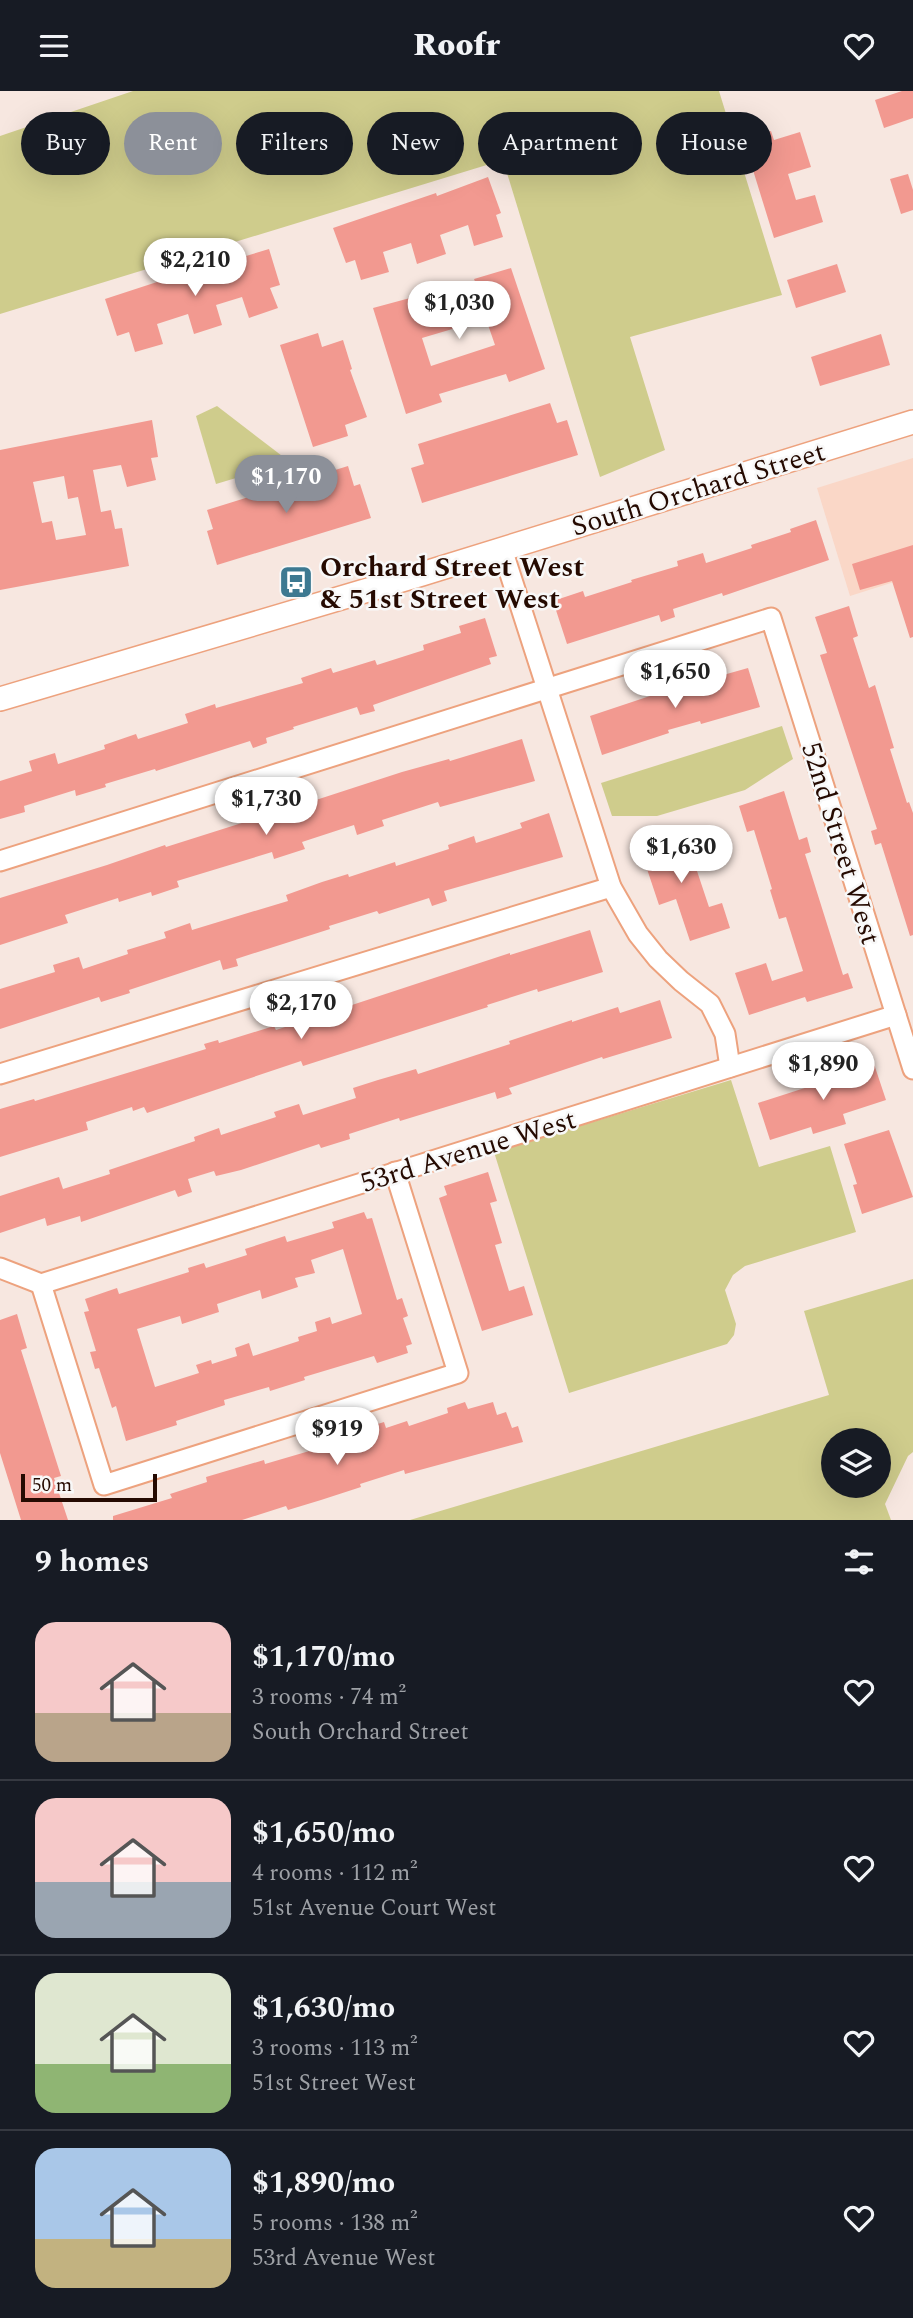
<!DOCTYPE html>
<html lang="en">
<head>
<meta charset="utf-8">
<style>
  :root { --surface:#171b24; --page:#20242c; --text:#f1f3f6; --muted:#9ea1a6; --line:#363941; --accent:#8c9099 }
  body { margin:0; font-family:Spectral,serif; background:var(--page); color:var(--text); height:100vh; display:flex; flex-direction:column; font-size:26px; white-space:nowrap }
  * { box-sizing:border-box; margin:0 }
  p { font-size:23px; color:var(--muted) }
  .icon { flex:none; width:38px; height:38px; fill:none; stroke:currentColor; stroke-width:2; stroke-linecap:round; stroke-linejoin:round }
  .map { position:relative; height:1429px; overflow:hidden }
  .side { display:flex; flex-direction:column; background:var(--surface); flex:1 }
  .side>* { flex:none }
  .guide { position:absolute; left:21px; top:21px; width:872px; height:63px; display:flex; gap:14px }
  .controls { position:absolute; left:821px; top:1337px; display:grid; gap:14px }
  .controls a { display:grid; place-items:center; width:70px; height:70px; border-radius:50%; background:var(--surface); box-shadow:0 7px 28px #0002; font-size:35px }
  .scale { position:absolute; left:21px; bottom:18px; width:136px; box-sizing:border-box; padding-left:7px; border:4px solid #250a01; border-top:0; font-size:19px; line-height:24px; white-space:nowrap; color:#250a01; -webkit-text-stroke:5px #f8f8f8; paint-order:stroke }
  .price { position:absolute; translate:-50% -60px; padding:0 16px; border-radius:24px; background:#fff; color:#222; font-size:23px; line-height:46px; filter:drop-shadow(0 2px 4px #0008) }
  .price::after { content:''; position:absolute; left:50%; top:42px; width:21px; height:16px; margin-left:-10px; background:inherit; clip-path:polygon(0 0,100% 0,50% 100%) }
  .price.selected { background:var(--accent); color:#fff }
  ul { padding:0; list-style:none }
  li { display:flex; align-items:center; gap:21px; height:175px; padding:0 35px }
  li+li { border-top:2px solid var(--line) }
  li span { display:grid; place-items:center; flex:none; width:196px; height:140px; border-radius:21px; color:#555 }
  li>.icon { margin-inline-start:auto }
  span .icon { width:84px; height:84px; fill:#fffc; stroke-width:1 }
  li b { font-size:30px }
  h2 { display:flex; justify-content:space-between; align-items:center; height:84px; padding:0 35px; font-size:30px }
  .pill { padding:0 24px; border-radius:32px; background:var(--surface); box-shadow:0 7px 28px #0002; font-size:24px; line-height:63px }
  .pill.selected { background:var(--accent); color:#fff }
  header { display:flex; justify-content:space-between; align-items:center; height:91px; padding:0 35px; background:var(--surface); font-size:32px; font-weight:800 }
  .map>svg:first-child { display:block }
  .built { fill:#fad7c7 }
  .green { fill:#cfcc8c; fill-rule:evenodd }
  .building { fill:#f29990; fill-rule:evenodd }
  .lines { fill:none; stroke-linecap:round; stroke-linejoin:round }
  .minor-casing { stroke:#eda27e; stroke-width:23 }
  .major-casing { stroke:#eda27e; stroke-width:26 }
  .minor { stroke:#fff; stroke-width:19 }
  .major { stroke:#fff; stroke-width:23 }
  .labels { text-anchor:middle; stroke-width:5; stroke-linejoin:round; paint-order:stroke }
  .street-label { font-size:28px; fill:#250a01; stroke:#f8f8f8 }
  .poi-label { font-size:28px; font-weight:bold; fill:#250a01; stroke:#f8f8f8; text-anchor:start }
</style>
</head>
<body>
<header><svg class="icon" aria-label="menu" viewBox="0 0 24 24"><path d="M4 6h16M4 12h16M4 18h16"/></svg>Roofr<svg class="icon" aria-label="heart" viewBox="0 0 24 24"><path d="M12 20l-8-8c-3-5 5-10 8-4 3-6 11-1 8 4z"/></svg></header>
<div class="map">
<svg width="913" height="1429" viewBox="0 0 913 1429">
  <rect width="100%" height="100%" fill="#f7e7e0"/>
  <!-- built -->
  <path class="built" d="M913 367V485L850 505 817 397Z"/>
  <!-- green -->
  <g class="green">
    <path d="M133 0H719L782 204 630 246 665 359 600 386 503 69 0 223V45Z"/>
    <path d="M217 315 290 371 216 393 196 325Z"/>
    <path d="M782 635 793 668 745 699 657 725H612L601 692Z"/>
    <path d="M731 989 759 1076 830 1055 856 1141 745 1175 733 1184 725 1199 736 1233 734 1244 727 1253 569 1302 494 1061Z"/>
    <path d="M913 1188V1361L908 1365 885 1413 891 1429H410L829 1304 804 1220ZM833 1349H878V1395H833Z"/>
  </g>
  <!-- building -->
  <g class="building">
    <path d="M902 0H913V27L884 37 875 9Z"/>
    <path d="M771 40 774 49 800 41 811 76 788 83 796 109 815 104 823 131 774 147 744 50Z"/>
    <path d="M908 83 913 99V119L901 123 890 88Z"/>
    <path d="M488 86 501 122 496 124 503 146 474 155 468 134 440 144 446 163 417 173 411 152 383 161 389 181 361 189 355 169 346 172 333 137 436 102 437 105Z"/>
    <path d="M269 158 280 194 270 197 278 217 249 227 242 206 216 214 222 234 194 243 188 223 157 233 163 253 135 261 129 241 117 245 105 208 209 174 210 176Z"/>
    <path d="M837 173 846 201 796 217 787 189Z"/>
    <path d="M511 177 545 278 509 291 506 283 439 303 442 311 406 323 373 217 410 207 413 219 478 198 474 188ZM486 228 495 254 431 275 422 247Z"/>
    <path d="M318 242 322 256 343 249 352 278 350 279 367 326 345 334 348 345 313 356 280 254Z"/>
    <path d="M881 243 890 274 820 295 811 266Z"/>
    <path d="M550 312 557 332 567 329 578 364 422 412 411 377 424 373 418 353Z"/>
    <path d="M152 329 158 366 151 367 156 389 127 396 121 374 93 379 101 421 111 419 115 438 122 437 129 475 0 499V359ZM64 385 68 408 78 406 86 444 56 449 52 430 42 432 33 391Z"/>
    <path d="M348 375 354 395 360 393 371 427 217 474 207 440 213 438 207 419Z"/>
    <path d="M816 429 829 469 723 505 722 502 673 518 675 526 661 531 659 524 567 553 553 510 583 500 585 506 632 491 631 489 678 475 677 470 703 462 706 472 752 457 751 454 791 441 790 438Z"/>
    <path d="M913 454V546L910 547 892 490 860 499 852 473Z"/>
    <path d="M849 515 858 545 853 547 869 597 875 594 894 657 890 658 907 712 909 711 913 722V844L910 845 881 752 875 754 871 740 877 738 820 564 827 562 815 526Z"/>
    <path d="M485 527 497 565 489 567 491 573 373 614 375 620 360 624 357 616 293 636 294 638 266 647 267 652 253 657 250 650 156 680 155 678 105 693 106 696 76 705 75 699 24 715 25 721 0 728V690L32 680 29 670 55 662 58 673 105 658 104 654 136 643 138 648 188 632 185 623 215 613 216 617 303 592 301 587 331 577 333 582 375 569 377 574 424 559 423 554 461 542 459 535Z"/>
    <path d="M748 577 760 616 701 633 700 630 668 639 669 642 602 664 590 625 656 603Z"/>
    <path d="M522 648 535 690 440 716 438 711 382 729 384 735 357 744 354 734 302 751 305 758 274 768 272 761 177 790 179 796 152 805 151 801 119 811 118 807 65 824 68 832 0 854V807L107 774 165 754 166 756 261 726 260 721 274 717 276 722 402 681 449 668 450 670Z"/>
    <path d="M784 700 799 749 807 746 811 761 805 763 843 884 848 882 853 897 807 911 805 906 749 924 735 882 766 872 772 890 803 880 786 826 779 828 770 799 772 798 754 739 747 741 739 715Z"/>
    <path d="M549 722 563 766 444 800 447 810 432 815 429 807 379 823 377 820 329 835 330 838 236 868 238 875 223 879 220 869 129 899 130 902 101 911 99 906 0 938V898L55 881 53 874 79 866 83 878 128 863 127 859 166 847 164 841 190 832 192 839 238 825 288 810 286 804 322 791 348 783 349 786 395 771 396 775 449 758 448 754 474 745 476 752 522 737 520 732Z"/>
    <path d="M679 738 691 775 695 774 709 816 722 812 730 837 690 850 676 808 659 814 638 751Z"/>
    <path d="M590 839 603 881 538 901 537 898 487 914 488 916 303 975 301 970 147 1022 144 1016 133 1020 132 1016 86 1031 88 1039 0 1066V1018L34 1008 35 1010 206 958 204 953 218 949 219 952 274 935 276 939 510 862V864Z"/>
    <path d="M660 909 672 947 603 968 602 966 509 997 512 1003 497 1008 495 1001 400 1030 399 1027 349 1043 350 1048 321 1057 319 1053 241 1079 216 1085 214 1080 188 1088 192 1101 178 1106 175 1099 81 1131 80 1125 47 1135 45 1127 0 1142V1105L59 1086 63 1098 110 1083 109 1079 195 1050 194 1046 219 1037 221 1044 276 1026 274 1021 299 1013 303 1024 356 1007 353 997 378 989 416 978 418 983 510 953 509 950 572 929V931L618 916 620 922Z"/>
    <path d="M873 970 886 1009 843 1023 846 1033 813 1043 811 1036 770 1049 758 1012 814 994 812 989Z"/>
    <path d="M889 1039 913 1106 862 1123 853 1094 857 1093 844 1053Z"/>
    <path d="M488 1081 497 1110 490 1112 502 1152 495 1154 509 1200 524 1195 533 1224 482 1240 439 1107 447 1104 444 1095Z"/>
    <path d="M364 1121 367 1128 372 1127 397 1209 402 1207 408 1225 403 1227 412 1253 406 1255 408 1262 377 1272 374 1265 304 1286 305 1289 270 1300 269 1296 224 1309 225 1314 176 1330 177 1334 126 1350 116 1315 112 1317 99 1277 95 1278 90 1261 96 1260 84 1221 89 1220 85 1208 117 1197 119 1203 189 1181 188 1177 204 1172 206 1177 247 1164 245 1158 285 1145 287 1151 334 1137 332 1131ZM343 1158 362 1223 332 1233 330 1226 315 1231 317 1240 298 1246 299 1250 253 1265 249 1252 235 1257 237 1265 212 1273 211 1269 196 1274 199 1282 155 1296 137 1238 180 1225 182 1233 219 1221 217 1213 260 1199 262 1208 298 1196 295 1187 315 1182 311 1169Z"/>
    <path d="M17 1223 27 1257 21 1259 61 1385 54 1387 68 1429H21L0 1362V1229Z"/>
    <path d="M465 1311 468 1318 493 1311 497 1324 506 1321 512 1337 518 1335 523 1351 405 1383 404 1379 360 1393 361 1396 321 1409 288 1419 286 1415 242 1429H113V1425L172 1407 170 1403 207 1391 206 1386 264 1369 265 1373 306 1361 367 1342 365 1337 384 1331 386 1337 407 1330 409 1335 448 1322 447 1317Z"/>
  </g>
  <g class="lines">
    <!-- minor casing -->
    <g class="minor-casing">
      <g id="minor">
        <path d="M502 458 611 796 638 843 658 868 681 890 710 913 725 943 730 976"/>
        <path d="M0 770 771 527 913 978"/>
        <path d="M0 983 611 796"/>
        <path d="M0 1177 41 1193"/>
        <path d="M41 1193 896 924"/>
        <path d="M41 1193 104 1394 458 1282 395 1081"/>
      </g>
    </g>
    <!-- major casing -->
    <g class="major-casing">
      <path id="major" d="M0 608 422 483 913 331"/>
    </g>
    <!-- minor -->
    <use href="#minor" class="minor"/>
    <!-- major -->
    <use href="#major" class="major"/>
  </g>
  <!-- icons -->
  <defs>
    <g id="bus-square" transform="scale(1.75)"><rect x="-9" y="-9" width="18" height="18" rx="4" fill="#3d7991" stroke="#f8f8f8"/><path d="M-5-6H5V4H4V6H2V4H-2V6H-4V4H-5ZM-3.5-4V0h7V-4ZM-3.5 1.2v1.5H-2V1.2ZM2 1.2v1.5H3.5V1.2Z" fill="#fff"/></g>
  </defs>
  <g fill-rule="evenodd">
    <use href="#bus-square" x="296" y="491"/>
  </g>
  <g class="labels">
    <!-- street labels -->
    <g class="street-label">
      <text transform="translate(698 397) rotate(-17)" y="10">South Orchard Street</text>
      <text transform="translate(842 752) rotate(73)" y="10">52nd Street West</text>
      <text transform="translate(468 1059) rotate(-17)" y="10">53rd Avenue West</text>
    </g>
    <!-- poi labels -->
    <g class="poi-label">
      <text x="320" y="485">Orchard Street West<tspan x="320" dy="32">&amp; 51st Street West</tspan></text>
    </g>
  </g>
</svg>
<div class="controls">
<a><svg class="icon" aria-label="layers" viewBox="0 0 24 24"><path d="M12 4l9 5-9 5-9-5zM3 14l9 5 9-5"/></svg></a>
</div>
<div class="scale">50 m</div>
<b class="price" style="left:195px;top:207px">$2,210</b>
<b class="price" style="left:459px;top:250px">$1,030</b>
<b class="price selected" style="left:286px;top:424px">$1,170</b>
<b class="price" style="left:675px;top:619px">$1,650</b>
<b class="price" style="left:266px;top:746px">$1,730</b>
<b class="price" style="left:681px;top:794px">$1,630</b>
<b class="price" style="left:301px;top:950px">$2,170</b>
<b class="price" style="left:823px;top:1011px">$1,890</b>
<b class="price" style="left:337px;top:1376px">$919</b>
<div class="guide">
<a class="pill">Buy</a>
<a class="pill selected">Rent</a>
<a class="pill">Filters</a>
<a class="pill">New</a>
<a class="pill">Apartment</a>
<a class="pill">House</a>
</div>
</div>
<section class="side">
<h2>9 homes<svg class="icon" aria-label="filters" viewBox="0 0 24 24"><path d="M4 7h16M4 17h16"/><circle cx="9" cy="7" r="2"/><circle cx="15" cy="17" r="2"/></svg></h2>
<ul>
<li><span style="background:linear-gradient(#f6c9c9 65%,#b9a48a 0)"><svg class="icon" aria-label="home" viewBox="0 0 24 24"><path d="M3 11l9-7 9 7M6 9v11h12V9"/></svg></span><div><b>$1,170/mo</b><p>3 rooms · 74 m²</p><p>South Orchard Street</p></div><svg class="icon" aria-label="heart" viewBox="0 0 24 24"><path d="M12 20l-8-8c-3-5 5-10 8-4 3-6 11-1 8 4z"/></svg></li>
<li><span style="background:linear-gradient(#f6c9c9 60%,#9aa5b1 0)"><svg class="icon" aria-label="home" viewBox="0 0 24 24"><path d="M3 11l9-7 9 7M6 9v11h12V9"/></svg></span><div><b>$1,650/mo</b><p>4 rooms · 112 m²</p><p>51st Avenue Court West</p></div><svg class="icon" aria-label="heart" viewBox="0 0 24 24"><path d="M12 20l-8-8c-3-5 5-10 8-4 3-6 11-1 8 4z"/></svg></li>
<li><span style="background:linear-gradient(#dfe7d0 65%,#8fb573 0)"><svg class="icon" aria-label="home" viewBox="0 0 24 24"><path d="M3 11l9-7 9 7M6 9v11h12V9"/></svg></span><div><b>$1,630/mo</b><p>3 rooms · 113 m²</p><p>51st Street West</p></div><svg class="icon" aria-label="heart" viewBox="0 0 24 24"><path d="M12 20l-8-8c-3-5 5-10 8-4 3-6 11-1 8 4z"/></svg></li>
<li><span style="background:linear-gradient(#a9c7e8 65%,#c2b280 0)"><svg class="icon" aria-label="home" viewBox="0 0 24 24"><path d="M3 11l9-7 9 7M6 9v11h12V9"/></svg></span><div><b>$1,890/mo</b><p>5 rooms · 138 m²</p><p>53rd Avenue West</p></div><svg class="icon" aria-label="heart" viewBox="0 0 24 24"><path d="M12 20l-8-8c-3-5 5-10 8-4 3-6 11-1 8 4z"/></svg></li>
</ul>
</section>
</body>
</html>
